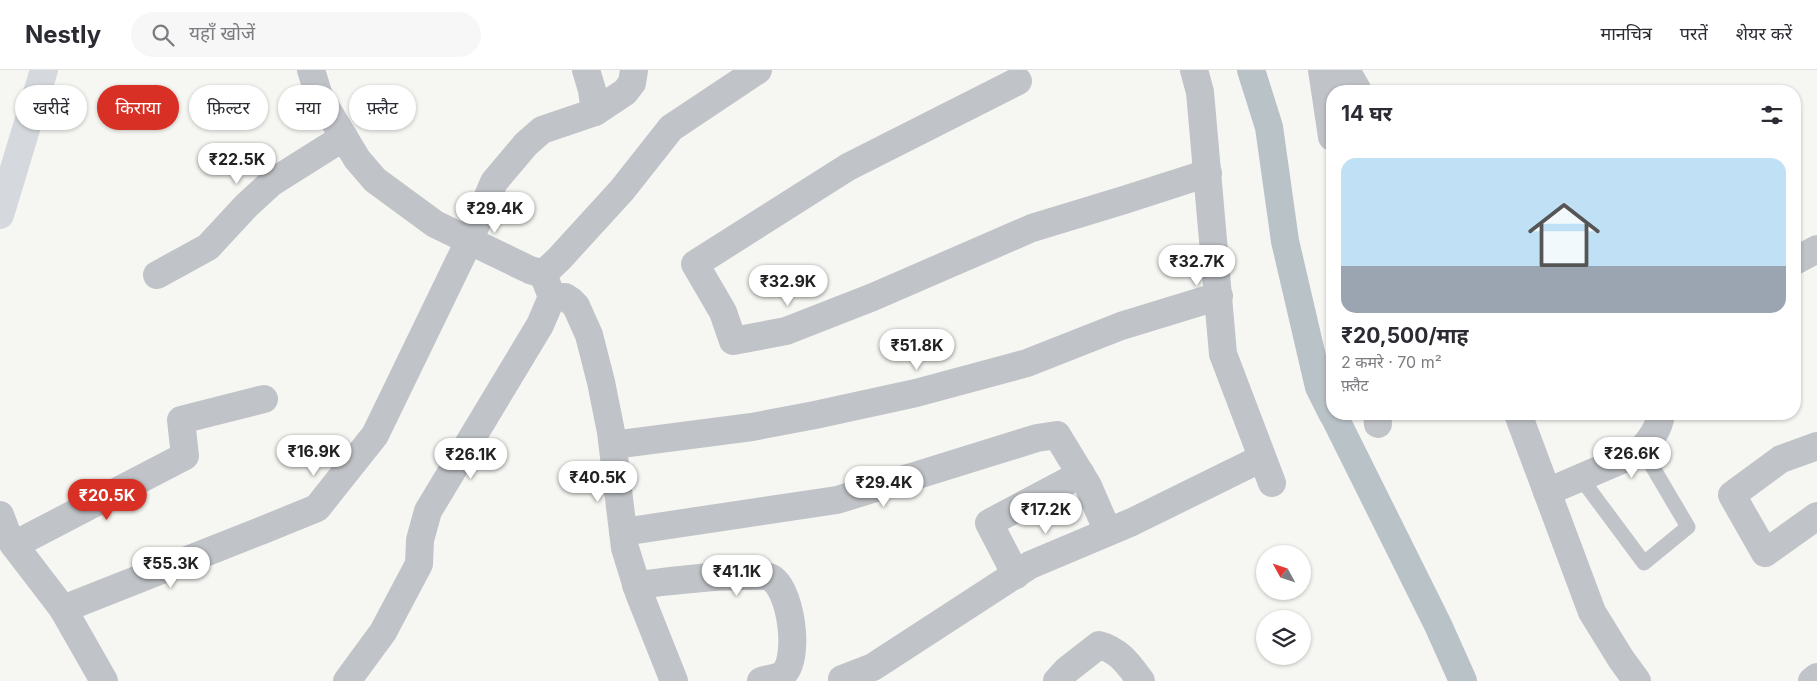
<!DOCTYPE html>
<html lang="hi">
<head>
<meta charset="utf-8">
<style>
  :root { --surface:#fff; --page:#f7f7f7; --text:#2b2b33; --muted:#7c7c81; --line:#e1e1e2; --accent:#d93025 }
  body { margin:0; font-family:Inter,"Noto Sans Devanagari",sans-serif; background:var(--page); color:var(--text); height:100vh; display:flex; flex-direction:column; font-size:19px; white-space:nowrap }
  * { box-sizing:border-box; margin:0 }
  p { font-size:16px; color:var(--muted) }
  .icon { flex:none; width:28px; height:28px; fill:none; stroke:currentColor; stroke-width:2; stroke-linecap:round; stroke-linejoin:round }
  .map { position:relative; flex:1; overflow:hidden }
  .drawer { position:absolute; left:1326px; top:15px; width:475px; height:335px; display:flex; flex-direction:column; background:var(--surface); border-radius:20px; box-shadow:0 1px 4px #0004 }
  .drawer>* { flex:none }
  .hud { position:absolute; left:15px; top:15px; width:475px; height:45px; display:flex; gap:10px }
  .needle { width:32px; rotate:310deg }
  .tools { position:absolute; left:1256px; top:475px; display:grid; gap:10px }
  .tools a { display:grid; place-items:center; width:55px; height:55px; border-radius:50%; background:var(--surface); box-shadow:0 1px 4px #0004; font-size:25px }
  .price { position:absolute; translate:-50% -42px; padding:0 11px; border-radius:18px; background:#fff; color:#222; font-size:16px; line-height:32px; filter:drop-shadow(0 1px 2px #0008) }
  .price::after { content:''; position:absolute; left:50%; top:30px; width:15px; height:11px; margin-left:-8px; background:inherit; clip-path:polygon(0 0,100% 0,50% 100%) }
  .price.current { background:var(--accent); color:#fff }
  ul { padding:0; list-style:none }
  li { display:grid; align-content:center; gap:10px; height:265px; padding:0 15px }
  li+li { border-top:1px solid var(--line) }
  li span { display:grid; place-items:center; height:155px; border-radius:15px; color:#555 }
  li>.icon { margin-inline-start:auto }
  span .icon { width:90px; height:90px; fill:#fffc; stroke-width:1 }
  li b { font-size:21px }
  h2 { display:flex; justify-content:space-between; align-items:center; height:60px; padding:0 15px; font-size:21px }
  .chip { padding:0 18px; border-radius:22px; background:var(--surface); box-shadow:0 1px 4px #0004; font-size:18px; line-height:45px }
  .chip.current { background:var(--accent); color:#fff }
  header { display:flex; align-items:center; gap:30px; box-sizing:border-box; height:70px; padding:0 25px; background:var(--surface); border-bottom:1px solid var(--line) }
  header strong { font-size:24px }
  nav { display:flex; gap:28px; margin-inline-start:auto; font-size:18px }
  .search { width:350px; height:45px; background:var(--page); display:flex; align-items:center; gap:12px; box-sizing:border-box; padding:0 18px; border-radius:28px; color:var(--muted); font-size:19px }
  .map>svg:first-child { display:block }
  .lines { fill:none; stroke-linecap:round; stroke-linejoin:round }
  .canal { stroke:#b9c2c7; stroke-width:28 }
  .service { stroke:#c0c3c7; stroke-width:15 }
  .minor { stroke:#c0c3c7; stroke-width:28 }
  .secondary { stroke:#d5d8dc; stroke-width:28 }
</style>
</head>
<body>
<header>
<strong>Nestly</strong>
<div class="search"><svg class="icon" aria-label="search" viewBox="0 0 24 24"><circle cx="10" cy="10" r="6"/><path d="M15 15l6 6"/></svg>यहाँ खोजें</div>
<nav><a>मानचित्र</a><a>परतें</a><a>शेयर करें</a></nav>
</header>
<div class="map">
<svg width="1817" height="611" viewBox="0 0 1817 611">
  <rect width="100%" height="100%" fill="#f6f6f3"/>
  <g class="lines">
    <!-- canal -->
    <g class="canal">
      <path d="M1251 0 1269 57 1285 171 1319 317 1332 343"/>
      <path d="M1333 344 1438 555 1463 611"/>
    </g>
    <!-- service -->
    <path class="service" d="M1580 407 1644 493 1688 457 1642 379"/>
    <!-- minor -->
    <g class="minor">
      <path d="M311 0 319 26 357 89 375 110 435 154 530 200 543 204 559 189 622 120 671 58 758 0"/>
      <path d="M1194 0 1200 22 1223 284 1272 413"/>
      <path d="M1322 0 1332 67"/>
      <path d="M1346 0 1358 21"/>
      <path d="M1018 11 848 97 695 194 723 242 733 271 786 261 873 227 1032 158 1124 130 1208 103"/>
      <path d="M595 42 625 22 632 13 634 0"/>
      <path d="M1795 191 1817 179"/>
      <path d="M157 205 208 177 246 136 271 113 344 67"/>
      <path d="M552 227H565L571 231 576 236 589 265 601 312 611 362 625 478 639 523 674 611"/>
      <path d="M1377 344 1378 354"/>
      <path d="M1518 344 1592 542 1621 589 1637 611"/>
      <path d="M613 375 752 357 815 345 916 323 1027 293 1121 256 1219 226"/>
      <path d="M1817 376 1781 389 1732 425 1765 483 1817 446"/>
      <path d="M1547 422 1638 383C1649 372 1659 360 1661 344"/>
      <path d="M0 445 8 466 14 475"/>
      <path d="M623 462 837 430 1037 368 1057 365 1088 416 1108 462"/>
      <path d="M1016 505 989 453 1081 404"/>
      <path d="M636 515C674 511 712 505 750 506 756 506 764 505 769 507 791 515 801 589 783 604 778 608 767 609 761 611"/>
      <path d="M63 539 263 460 317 438 375 365 470 169 494 112 526 74 542 60 595 42 592 20 586 0"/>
      <path d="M104 611 63 539 14 475 185 386 181 350 264 329"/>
      <path d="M347 611 383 562 419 494 420 470 428 441 540 255 552 227 543 204"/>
      <path d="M843 611 842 609 873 597 1030 495 1132 452 1262 388"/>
      <path d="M1057 611 1067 600 1099 575C1119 580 1129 595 1141 611"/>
      <path d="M1812 611 1817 607"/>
    </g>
    <!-- secondary -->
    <path class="secondary" d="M0 145 44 0"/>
  </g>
</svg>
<div class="tools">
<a><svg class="needle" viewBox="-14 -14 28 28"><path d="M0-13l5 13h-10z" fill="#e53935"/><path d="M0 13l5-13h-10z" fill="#7c7c81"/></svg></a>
<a><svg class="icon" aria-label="layers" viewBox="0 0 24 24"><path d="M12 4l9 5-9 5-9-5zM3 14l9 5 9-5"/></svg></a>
</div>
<b class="price" style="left:237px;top:115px">₹22.5K</b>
<b class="price" style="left:495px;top:164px">₹29.4K</b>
<b class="price" style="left:1197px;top:217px">₹32.7K</b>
<b class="price" style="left:788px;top:237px">₹32.9K</b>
<b class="price" style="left:917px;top:301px">₹51.8K</b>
<b class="price" style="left:314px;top:407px">₹16.9K</b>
<b class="price" style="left:1632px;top:409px">₹26.6K</b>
<b class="price" style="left:471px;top:410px">₹26.1K</b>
<b class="price" style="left:598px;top:433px">₹40.5K</b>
<b class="price" style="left:884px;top:438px">₹29.4K</b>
<b class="price current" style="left:107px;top:451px">₹20.5K</b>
<b class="price" style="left:1046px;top:465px">₹17.2K</b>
<b class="price" style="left:171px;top:519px">₹55.3K</b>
<b class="price" style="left:737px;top:527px">₹41.1K</b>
<div class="hud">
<a class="chip">खरीदें</a>
<a class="chip current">किराया</a>
<a class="chip">फ़िल्टर</a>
<a class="chip">नया</a>
<a class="chip">फ़्लैट</a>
</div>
<section class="drawer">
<h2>14 घर<svg class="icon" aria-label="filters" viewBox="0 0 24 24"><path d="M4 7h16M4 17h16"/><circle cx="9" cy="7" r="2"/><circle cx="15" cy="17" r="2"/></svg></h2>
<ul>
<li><span style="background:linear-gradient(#bfe0f5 70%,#9aa5b1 0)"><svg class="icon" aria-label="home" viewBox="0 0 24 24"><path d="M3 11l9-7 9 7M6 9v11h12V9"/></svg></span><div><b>₹20,500/माह</b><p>2 कमरे · 70 m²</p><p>फ़्लैट</p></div></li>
</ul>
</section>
</div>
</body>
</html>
